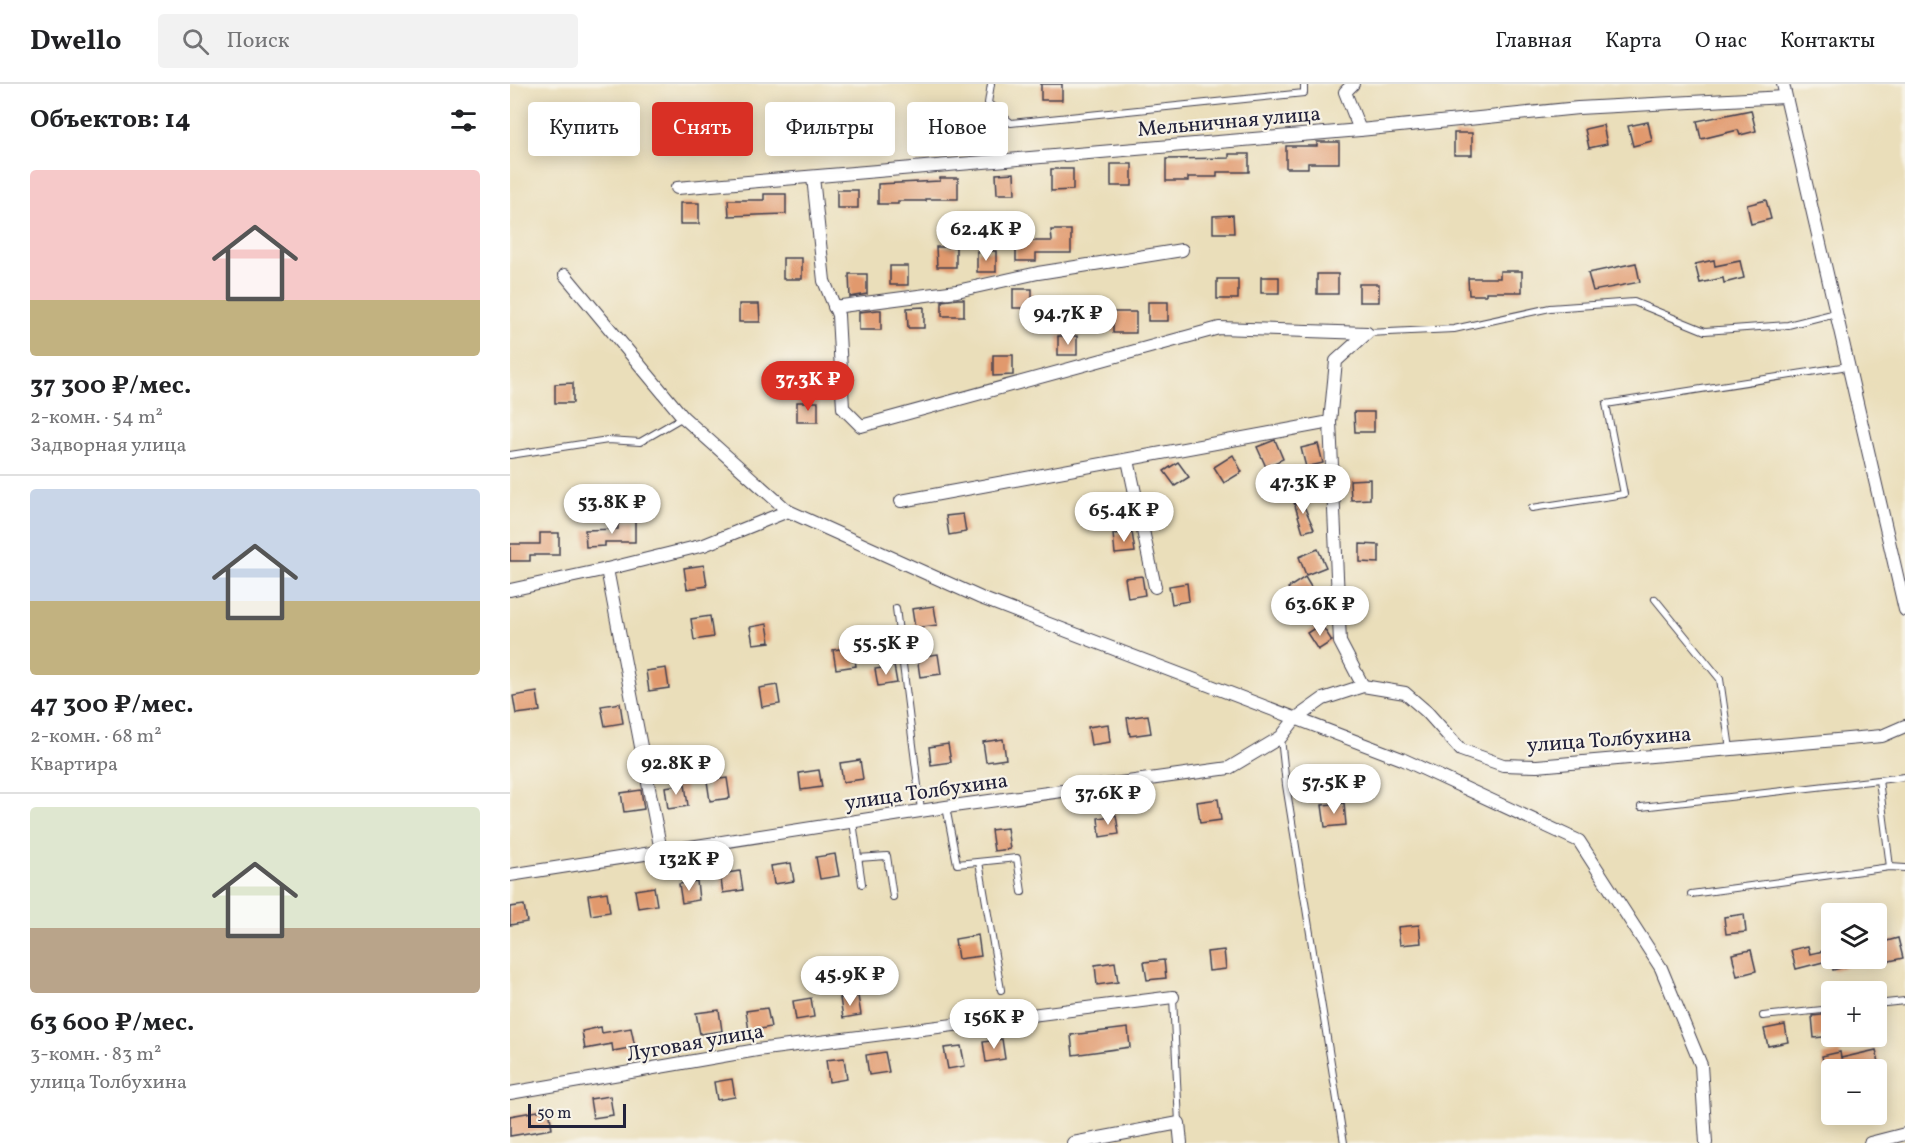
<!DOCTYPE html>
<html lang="ru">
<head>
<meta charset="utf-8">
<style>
  :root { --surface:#fff; --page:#f2f2f2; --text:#202124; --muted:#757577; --line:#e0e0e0; --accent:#d93025 }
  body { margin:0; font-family:Vollkorn,serif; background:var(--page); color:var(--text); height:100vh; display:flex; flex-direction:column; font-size:22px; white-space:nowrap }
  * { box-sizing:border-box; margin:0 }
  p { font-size:20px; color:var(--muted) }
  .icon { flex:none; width:33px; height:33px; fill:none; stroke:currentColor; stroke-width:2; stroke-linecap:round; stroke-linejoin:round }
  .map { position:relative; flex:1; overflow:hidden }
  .panel { display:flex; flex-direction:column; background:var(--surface); width:510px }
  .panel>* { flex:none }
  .banner { position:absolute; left:18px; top:18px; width:570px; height:54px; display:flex; gap:12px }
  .tools { position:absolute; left:1311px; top:819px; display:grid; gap:12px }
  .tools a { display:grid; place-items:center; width:66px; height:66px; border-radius:6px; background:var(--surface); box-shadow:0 3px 15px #0003; font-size:30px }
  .scale { position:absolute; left:18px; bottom:15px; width:98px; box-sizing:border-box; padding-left:6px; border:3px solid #22223b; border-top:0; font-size:16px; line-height:21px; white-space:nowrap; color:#22223b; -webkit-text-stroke:4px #f7f3e8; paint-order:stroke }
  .price { position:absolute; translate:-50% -51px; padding:0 14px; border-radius:21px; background:#fff; color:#222; font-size:20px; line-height:39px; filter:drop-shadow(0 2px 3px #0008) }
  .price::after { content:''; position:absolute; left:50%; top:36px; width:18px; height:14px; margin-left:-9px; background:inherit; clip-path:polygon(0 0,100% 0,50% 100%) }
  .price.on { background:var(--accent); color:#fff }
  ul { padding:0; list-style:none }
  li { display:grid; align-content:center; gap:12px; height:318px; padding:0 30px }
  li+li { border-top:2px solid var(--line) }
  li span { display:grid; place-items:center; height:186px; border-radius:6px; color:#555 }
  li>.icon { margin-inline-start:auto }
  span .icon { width:108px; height:108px; fill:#fffc; stroke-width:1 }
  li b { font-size:26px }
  h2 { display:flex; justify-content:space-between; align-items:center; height:72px; padding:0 30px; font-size:26px }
  .pill { padding:0 21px; border-radius:6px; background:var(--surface); box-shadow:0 3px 15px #0003; font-size:21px; line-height:54px }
  .pill.on { background:var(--accent); color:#fff }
  header { display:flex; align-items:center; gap:36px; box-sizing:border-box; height:84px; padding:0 30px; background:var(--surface); border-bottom:2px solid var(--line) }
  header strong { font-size:28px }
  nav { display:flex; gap:33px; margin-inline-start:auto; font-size:21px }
  .search { width:420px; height:54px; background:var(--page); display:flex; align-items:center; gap:15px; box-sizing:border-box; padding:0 21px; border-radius:6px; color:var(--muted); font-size:22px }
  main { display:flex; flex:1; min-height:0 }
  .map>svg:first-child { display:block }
  .building { fill:#e1996d }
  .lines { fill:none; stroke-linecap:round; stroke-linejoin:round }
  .service-casing { stroke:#403e4e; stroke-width:8 }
  .minor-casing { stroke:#403e4e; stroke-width:14 }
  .service { stroke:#fff; stroke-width:6 }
  .minor { stroke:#fff; stroke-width:12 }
  .labels { text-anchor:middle; stroke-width:4.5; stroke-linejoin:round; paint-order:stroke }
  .street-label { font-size:21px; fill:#22223b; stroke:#f7f3e8 }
</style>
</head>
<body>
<header>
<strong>Dwello</strong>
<div class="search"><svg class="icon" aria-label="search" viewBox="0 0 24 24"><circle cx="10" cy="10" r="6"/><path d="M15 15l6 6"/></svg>Поиск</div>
<nav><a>Главная</a><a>Карта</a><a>О нас</a><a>Контакты</a></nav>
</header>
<main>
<section class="panel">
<h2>Объектов: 14<svg class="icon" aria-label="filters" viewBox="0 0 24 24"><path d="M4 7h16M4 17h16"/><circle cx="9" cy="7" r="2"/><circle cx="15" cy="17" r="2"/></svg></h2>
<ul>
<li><span style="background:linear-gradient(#f6c9c9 70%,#c2b280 0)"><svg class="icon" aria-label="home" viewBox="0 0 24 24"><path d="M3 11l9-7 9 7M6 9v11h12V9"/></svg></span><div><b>37 300 ₽/мес.</b><p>2-комн. · 54 m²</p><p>Задворная улица</p></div></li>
<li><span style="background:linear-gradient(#c9d6e8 60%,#c2b280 0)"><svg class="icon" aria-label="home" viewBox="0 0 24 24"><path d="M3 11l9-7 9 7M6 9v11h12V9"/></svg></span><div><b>47 300 ₽/мес.</b><p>2-комн. · 68 m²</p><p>Квартира</p></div></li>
<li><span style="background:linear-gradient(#dfe7d0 65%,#b9a48a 0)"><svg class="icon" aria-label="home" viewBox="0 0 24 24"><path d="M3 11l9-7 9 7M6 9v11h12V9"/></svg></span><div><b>63 600 ₽/мес.</b><p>3-комн. · 83 m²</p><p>улица Толбухина</p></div></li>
</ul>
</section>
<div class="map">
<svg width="1395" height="1059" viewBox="0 0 1395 1059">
  <rect width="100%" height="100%" fill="#f7f3e8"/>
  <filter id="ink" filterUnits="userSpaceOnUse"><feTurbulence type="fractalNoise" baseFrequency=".0167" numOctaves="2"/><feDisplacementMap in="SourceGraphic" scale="12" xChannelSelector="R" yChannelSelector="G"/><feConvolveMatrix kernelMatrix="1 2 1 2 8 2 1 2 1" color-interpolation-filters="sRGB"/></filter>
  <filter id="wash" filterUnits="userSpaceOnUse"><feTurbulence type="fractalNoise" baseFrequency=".008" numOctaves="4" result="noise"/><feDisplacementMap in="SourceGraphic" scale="24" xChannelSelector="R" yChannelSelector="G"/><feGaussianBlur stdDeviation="1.35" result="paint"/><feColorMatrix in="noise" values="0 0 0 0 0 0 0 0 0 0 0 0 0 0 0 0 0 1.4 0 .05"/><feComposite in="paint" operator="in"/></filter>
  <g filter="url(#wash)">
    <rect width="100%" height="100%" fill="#eadeba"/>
    <g id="blocks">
      <!-- building -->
      <g class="building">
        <rect x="531" y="0" width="21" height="16"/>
        <path d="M1241 26 1246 47 1230 51 1228 46 1191 55 1187 37Z"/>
        <path d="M1138 38 1142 57 1123 62 1118 42Z"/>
        <path d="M1093 41 1097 60 1079 64 1075 45Z"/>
        <rect x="944" y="49" width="18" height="22"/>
        <path d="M807 58H829V79H798V84H776V62H807Z"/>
        <path d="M719 70H739V88H707V93H678V97H656V75L719 74Z"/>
        <rect x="601" y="80" width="21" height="22"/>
        <path d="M541 85H563V106L541 107Z"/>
        <path d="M504 89 505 110H487L486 90Z"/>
        <path d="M430 94H448V115H416V117H388V120H368V100L430 97Z"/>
        <rect x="327" y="106" width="21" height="18"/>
        <path d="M254 110H276V130L219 132 218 116H254Z"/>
        <path d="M1256 116 1261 135 1241 140 1237 121Z"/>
        <rect x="170" y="119" width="19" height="21"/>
        <path d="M723 131 724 149H703V132Z"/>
        <path d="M541 146H561V169H526V177H506V157H542Z"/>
        <path d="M426 163H446V183H427Z"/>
        <rect x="467" y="167" width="19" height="21"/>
        <rect x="273" y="174" width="19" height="21"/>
        <path d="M1204 176 1205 182 1230 177 1234 194 1214 199 1213 194 1190 199 1185 180Z"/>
        <path d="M1126 179 1130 198 1083 207 1078 189Z"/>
        <rect x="380" y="182" width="18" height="19"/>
        <path d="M990 187H1012V208H976V211H959L958 194H990Z"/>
        <path d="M339 190H357V210L340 213Z"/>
        <rect x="807" y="190" width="21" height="20"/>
        <rect x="751" y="193" width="18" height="16"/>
        <rect x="707" y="195" width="21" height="20"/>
        <rect x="849" y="200" width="20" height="18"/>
        <rect x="503" y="205" width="19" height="19"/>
        <path d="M448 215H454V232H432V217Z"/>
        <rect x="638" y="218" width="20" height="19"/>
        <path d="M229 220H249L250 238H229Z"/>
        <path d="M414 223V244H398L397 224Z"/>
        <path d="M368 226H371V246H349V228Z"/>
        <rect x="603" y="228" width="23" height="21"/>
        <rect x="548" y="252" width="19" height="19"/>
        <path d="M483 271H503V291L483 292Z"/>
        <path d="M63 299V319H45V300Z"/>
        <rect x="287" y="318" width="21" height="20"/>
        <path d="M844 328H864V348H845Z"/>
        <path d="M765 356 773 375 756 383 747 363Z"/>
        <path d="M808 360 813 379 796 383 791 364Z"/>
        <path d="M723 371 732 388 714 399 704 383Z"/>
        <path d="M668 378 679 393 665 402 654 387Z"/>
        <path d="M860 395V415L841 416 840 396Z"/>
        <path d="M790 413 804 445 793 448 783 415Z"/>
        <path d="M453 430 456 448 439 451 436 432Z"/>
        <path d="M108 436H125V458H95V462L76 463 75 446 108 445Z"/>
        <path d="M622 448 625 468 605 470 603 450Z"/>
        <path d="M30 449H49V471H20V477H0V460H30Z"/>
        <path d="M850 460 869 461V479L850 478Z"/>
        <path d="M808 465 816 483 796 491 789 473Z"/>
        <path d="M194 481 197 502 177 505 174 484Z"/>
        <path d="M632 492 635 511 618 514 615 494Z"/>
        <path d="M795 493 804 508 787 519 778 504Z"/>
        <path d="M677 499 679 517 662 520 659 502Z"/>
        <path d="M424 522 427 541 405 544 402 525Z"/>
        <path d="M200 532 203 553 184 556 181 535Z"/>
        <path d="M257 540 260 558 243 560 240 543Z"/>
        <path d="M811 540 822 557 808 566 797 549Z"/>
        <path d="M343 563 346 582 326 585 323 566Z"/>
        <path d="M428 570 431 590 410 593 407 573Z"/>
        <path d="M384 582 387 599 368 602 365 585Z"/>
        <path d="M156 584 159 604 139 607 136 587Z"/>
        <path d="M267 601 270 620 252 623 249 604Z"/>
        <path d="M27 608 30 627 6 630 3 612Z"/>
        <path d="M110 619 113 639 95 642 91 622Z"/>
        <path d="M638 631 641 649 620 652 617 634Z"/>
        <path d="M598 640 600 658 581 661 578 643Z"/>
        <path d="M493 655 496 675 476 678 473 658Z"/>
        <path d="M438 660 441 678 421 681 419 663Z"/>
        <path d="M350 676 353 695 333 698 330 679Z"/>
        <path d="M309 686 312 703 291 706 289 689Z"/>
        <path d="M217 694 220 714 200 717 197 697Z"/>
        <path d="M175 700 178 722 158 725 155 703Z"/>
        <path d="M131 706 134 725 114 728 111 709Z"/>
        <path d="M708 715 711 736 690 739 687 718Z"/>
        <path d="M834 719 836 741 815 743 812 721Z"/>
        <path d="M606 731 609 750 590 753 588 734Z"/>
        <path d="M497 744 500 765 484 767 481 746Z"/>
        <path d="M325 770 329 792 310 795 306 773Z"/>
        <path d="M281 779 284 797 264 800 261 782Z"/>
        <path d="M230 787 233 806 213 809 210 790Z"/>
        <path d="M187 797 189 816 172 819 169 800Z"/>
        <path d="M144 803 147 821 128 824 125 806Z"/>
        <path d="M97 808 100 828 81 831 78 811Z"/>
        <path d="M14 821 17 838 0 841V823Z"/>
        <path d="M1234 830 1236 848 1216 850 1214 833Z"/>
        <path d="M909 841 911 859 890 861 888 843Z"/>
        <path d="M468 851 471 872 448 875 445 855Z"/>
        <path d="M1388 854 1393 874 1371 879 1366 860Z"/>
        <path d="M1298 862 1300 870 1322 865V874H1352V878L1323 886 1321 876 1286 885 1281 866Z"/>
        <path d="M714 866 716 885 699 887 697 868Z"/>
        <path d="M1241 866 1246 887 1227 892 1222 870Z"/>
        <path d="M654 876 656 894 637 896 634 878Z"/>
        <path d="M605 878 608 898 587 901 585 881Z"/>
        <path d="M348 912 351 931 333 934 330 914Z"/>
        <path d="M301 914 304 933 286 936 283 917Z"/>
        <path d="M257 924 261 943 239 947 236 927Z"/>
        <path d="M209 926 212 947 190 950 186 929Z"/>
        <path d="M1322 930V952L1304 954 1302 932Z"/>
        <path d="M1275 941 1278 958 1258 962 1254 945Z"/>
        <path d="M91 943 92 949 121 944 125 963 103 967 102 960 75 965 72 947Z"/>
        <path d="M618 944 620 963 563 971 561 951Z"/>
        <path d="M492 955 495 975 476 978 473 958Z"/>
        <path d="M451 962 455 982 438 985 434 964Z"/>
        <path d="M1366 966 1371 986H1315L1312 972 1330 968 1331 974Z"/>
        <path d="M375 968 379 988 359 991 356 971Z"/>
        <path d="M334 974 337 995 319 998 316 976Z"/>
        <path d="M222 995 225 1013 207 1016 204 998Z"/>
        <path d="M100 1012 103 1031 83 1034 80 1015Z"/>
        <path d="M39 1025 42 1045 0 1052V1032Z"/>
      </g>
    </g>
  </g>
  <g filter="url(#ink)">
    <use href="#blocks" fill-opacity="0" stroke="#403e4e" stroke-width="1.5"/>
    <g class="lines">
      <!-- service casing -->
      <g class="service-casing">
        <g id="service">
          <path d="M481 0 478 19 501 39 794 9V0"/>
          <path d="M857 249 944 245 1040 224 1124 218 1195 247 1278 241 1326 229"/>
          <path d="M0 371 98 356 130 358 173 333"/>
          <path d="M1022 424 1114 410 1096 320 1338 282"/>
          <path d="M1145 515 1210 595 1220 665"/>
          <path d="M386 524 411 726"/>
          <path d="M771 654 776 701 834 1059"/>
          <path d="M1369 696 1380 783"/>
          <path d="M436 723 447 780 507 774 512 808"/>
          <path d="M1131 723 1395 693"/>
          <path d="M343 738 352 800"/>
          <path d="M348 774 377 772 383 813"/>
          <path d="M469 778 491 906"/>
          <path d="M1181 810 1380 783 1395 784"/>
          <path d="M663 913 669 1039"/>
          <path d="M1366 920 1395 917"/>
          <path d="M1253 932 1322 925"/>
        </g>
      </g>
      <!-- minor casing -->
      <g class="minor-casing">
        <g id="minor">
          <path d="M843 0 835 8 850 46"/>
          <path d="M1273 0 1395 526"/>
          <path d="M303 93 314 197 328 231 333 324 351 342 709 244 857 249 826 277 820 338"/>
          <path d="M167 104 850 46 1068 24 1275 13"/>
          <path d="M55 191 173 333 278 427 471 514 892 675 1069 757 1151 884 1191 981 1196 1059"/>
          <path d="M324 223 447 207 528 189 672 166"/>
          <path d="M618 376 645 503"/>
          <path d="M391 417 820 338 830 558 853 602"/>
          <path d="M97 485 151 767"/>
          <path d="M0 506 97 485 194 461 278 427"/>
          <path d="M0 791 436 723 719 684 771 653 785 635 813 615 853 602 895 609 917 628 951 666 993 681 1027 682 1372 652 1395 642"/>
          <path d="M0 1009 247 966 663 913"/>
          <path d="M563 1059 669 1039 671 1059"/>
          <path d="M1360 1059 1395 1050"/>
        </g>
      </g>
      <!-- service -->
      <use href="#service" class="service"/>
      <!-- minor -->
      <use href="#minor" class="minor"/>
    </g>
  </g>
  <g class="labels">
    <!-- street labels -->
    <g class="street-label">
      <text transform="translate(719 37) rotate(-5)" y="7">Мельничная улица</text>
      <text transform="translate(1099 655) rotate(-4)" y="7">улица Толбухина</text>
      <text transform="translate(416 707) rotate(-8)" y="7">улица Толбухина</text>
      <text transform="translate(185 958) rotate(-10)" y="7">Луговая улица</text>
    </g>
  </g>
</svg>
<div class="tools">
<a><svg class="icon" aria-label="layers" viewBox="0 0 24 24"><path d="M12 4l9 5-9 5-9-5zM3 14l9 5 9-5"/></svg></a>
<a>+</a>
<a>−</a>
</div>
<div class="scale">50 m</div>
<b class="price" style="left:476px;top:178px">62.4K ₽</b>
<b class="price" style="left:558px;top:262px">94.7K ₽</b>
<b class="price on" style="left:298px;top:328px">37.3K ₽</b>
<b class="price" style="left:793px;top:431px">47.3K ₽</b>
<b class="price" style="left:102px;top:451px">53.8K ₽</b>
<b class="price" style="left:614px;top:459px">65.4K ₽</b>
<b class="price" style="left:810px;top:553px">63.6K ₽</b>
<b class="price" style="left:376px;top:592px">55.5K ₽</b>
<b class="price" style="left:166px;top:712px">92.8K ₽</b>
<b class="price" style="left:824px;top:731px">57.5K ₽</b>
<b class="price" style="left:598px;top:742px">37.6K ₽</b>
<b class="price" style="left:179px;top:808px">132K ₽</b>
<b class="price" style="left:340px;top:923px">45.9K ₽</b>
<b class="price" style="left:484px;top:966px">156K ₽</b>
<div class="banner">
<a class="pill">Купить</a>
<a class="pill on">Снять</a>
<a class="pill">Фильтры</a>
<a class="pill">Новое</a>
</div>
</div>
</main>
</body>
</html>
